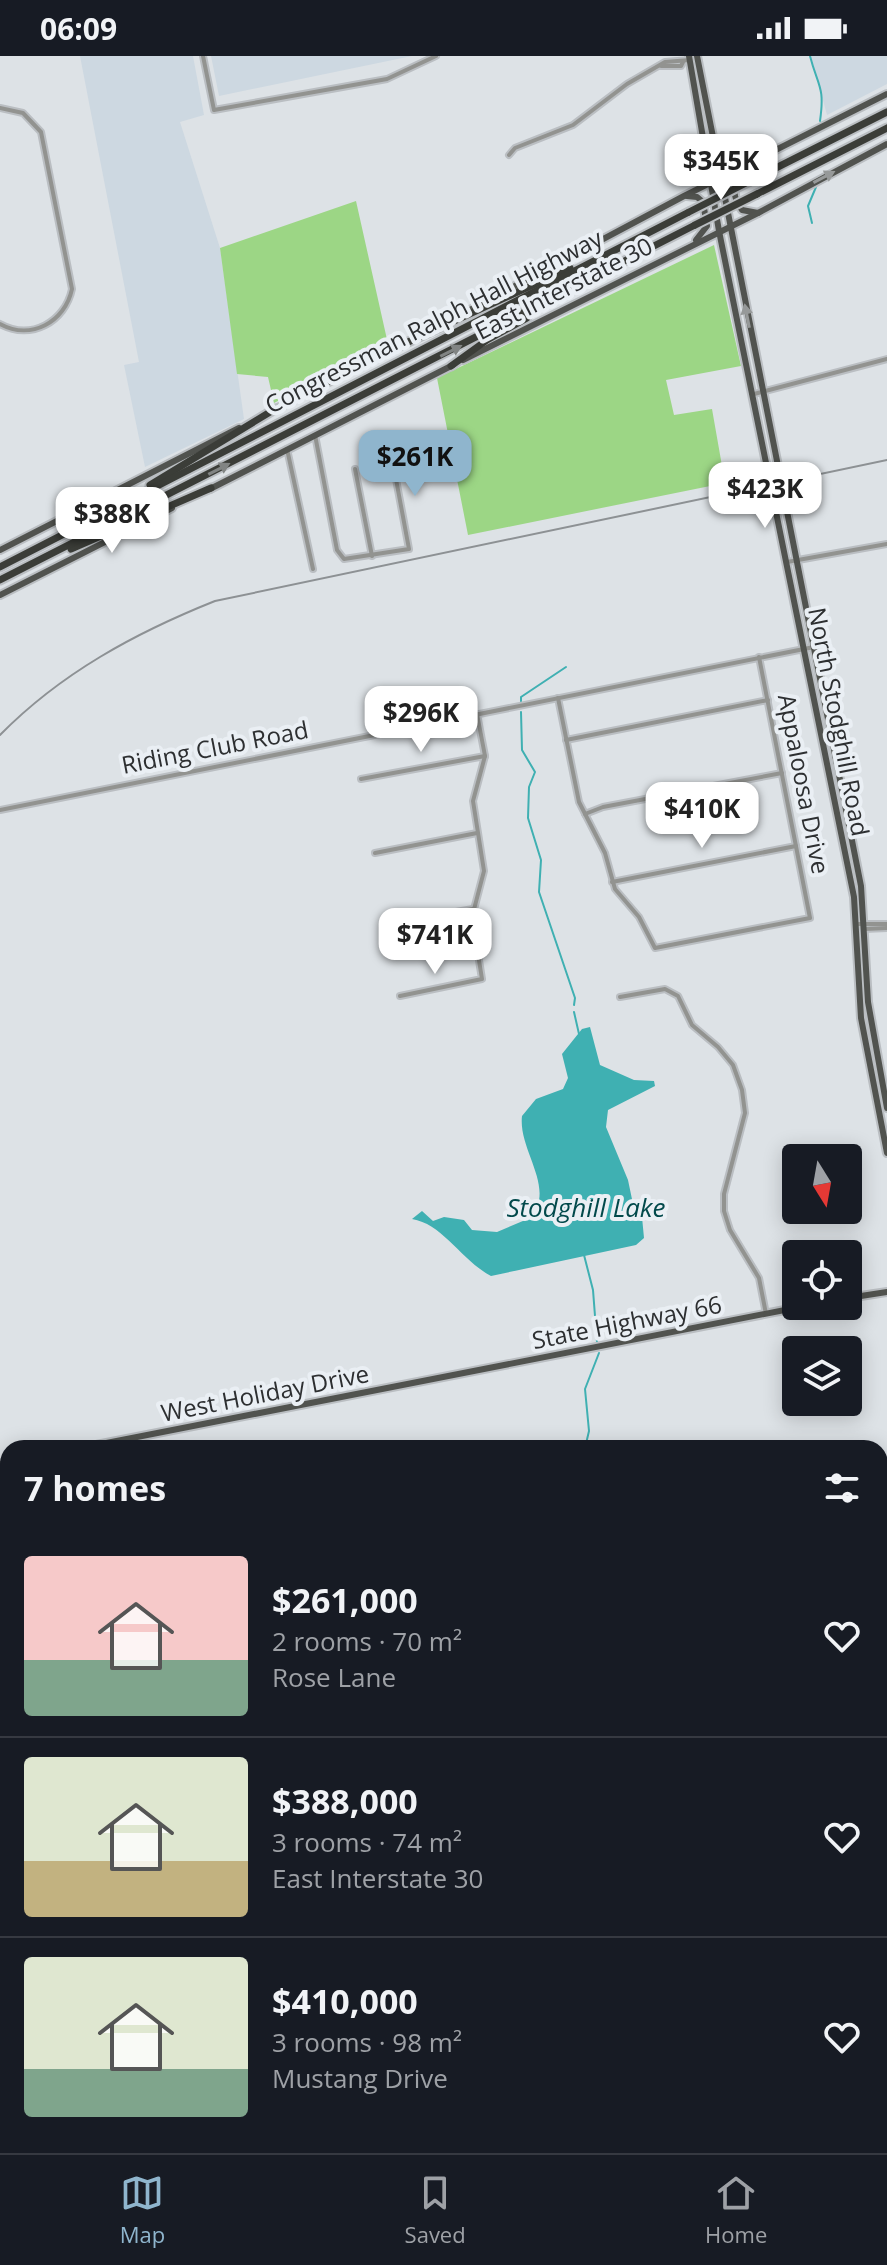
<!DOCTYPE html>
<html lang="en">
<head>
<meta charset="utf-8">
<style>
  :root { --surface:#171b24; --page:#20242c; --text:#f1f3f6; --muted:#9ea1a6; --line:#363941; --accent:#8fb5cd }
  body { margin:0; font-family:"Open Sans",sans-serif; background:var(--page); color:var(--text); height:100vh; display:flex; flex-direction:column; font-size:30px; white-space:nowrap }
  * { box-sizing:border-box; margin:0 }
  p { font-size:26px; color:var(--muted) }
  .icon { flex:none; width:44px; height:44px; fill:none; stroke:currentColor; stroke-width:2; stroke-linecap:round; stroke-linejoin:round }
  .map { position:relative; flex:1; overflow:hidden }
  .details { position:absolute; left:0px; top:1384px; width:888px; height:714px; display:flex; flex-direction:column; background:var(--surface); border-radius:24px 24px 0 0; box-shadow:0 4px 20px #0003 }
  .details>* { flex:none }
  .needle { width:52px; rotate:169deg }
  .controls { position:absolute; left:782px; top:1088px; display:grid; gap:16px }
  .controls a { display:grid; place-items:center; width:80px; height:80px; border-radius:8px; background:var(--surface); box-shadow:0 4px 20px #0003; font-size:40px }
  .price { position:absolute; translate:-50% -68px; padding:0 18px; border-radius:16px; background:#fff; color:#222; font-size:26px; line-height:52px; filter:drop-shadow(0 2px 4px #0008) }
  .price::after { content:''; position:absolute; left:50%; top:48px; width:24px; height:18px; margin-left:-12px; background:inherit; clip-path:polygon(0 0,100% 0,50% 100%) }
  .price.selected { background:var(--accent); color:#111 }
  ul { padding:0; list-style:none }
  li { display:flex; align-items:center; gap:24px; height:200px; padding:0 24px }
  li+li { border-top:2px solid var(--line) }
  li span { display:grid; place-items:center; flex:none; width:224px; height:160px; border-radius:8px; color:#555 }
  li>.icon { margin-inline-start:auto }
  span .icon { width:96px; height:96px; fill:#fffc; stroke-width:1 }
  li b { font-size:34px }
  h2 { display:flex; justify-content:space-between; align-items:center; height:96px; padding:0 24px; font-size:34px }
  .status { display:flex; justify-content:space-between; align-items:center; height:56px; padding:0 40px; background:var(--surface); direction:ltr }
  .status svg { height:22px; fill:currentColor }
  .dock { display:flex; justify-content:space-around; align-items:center; height:112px; border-top:2px solid var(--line); background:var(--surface); font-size:22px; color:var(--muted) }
  .dock a { display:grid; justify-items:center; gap:4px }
  .dock .selected { color:var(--accent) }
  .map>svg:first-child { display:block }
  .built { fill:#cdd8e1 }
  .green { fill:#9cd685 }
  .water { fill:#3fb0b2 }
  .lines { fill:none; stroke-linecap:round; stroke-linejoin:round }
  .stream { stroke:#3fb0b2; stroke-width:2 }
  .minor-casing { stroke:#babec2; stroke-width:8 }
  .major-casing { stroke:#babec2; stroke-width:10 }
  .highway-casing { stroke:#babec2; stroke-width:11 }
  .minor { stroke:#929390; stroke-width:4 }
  .major { stroke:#51534f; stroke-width:6 }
  .highway { stroke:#3b3d38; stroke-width:7 }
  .rail { stroke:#8d9194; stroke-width:2 }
  .highway-bridge-casing { stroke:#babec2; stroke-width:11; stroke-linecap:butt }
  .highway-bridge { stroke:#3b3d38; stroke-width:7 }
  .oneway { fill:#969999 }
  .oneway2 { fill:#818483 }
  .labels { text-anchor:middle; stroke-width:8; stroke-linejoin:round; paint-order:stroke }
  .street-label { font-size:24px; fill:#2d2f31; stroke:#eaeff4 }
  .water-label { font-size:26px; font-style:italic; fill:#02494b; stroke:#eaeff4 }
</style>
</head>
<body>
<div class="status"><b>06:09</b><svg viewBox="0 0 49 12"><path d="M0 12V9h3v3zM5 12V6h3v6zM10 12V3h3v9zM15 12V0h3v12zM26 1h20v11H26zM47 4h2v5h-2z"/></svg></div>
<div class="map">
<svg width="887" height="2097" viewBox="0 0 887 2097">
  <rect width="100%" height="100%" fill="#dde2e6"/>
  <!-- built -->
  <g class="built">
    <path d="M80 0H193L204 59 180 66 220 192 244 363 145 411 124 309 139 306Z"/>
    <path d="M211 0H412L219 40Z"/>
    <path d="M811 0H887V28L827 59Z"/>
  </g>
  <!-- green -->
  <g class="green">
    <path d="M356 145 388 288 274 347 268 321 237 318 220 192Z"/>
    <path d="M714 189 741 310 666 324 674 359 712 353 725 427 468 479 437 322Z"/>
    <path d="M887 1490V1755L880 1757V1492Z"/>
  </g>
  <!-- water -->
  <path class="water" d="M590 971 600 1009 634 1024 654 1025 655 1030 608 1054 606 1071 628 1124 633 1148 642 1161 644 1182 636 1189 491 1220C461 1204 443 1168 412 1163L422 1155 433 1165 444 1161 464 1164 472 1174 497 1176 530 1162C557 1132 518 1095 522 1060L536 1043 563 1033 568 1022 562 998 582 973Z"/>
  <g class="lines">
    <!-- stream -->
    <g class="stream">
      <path d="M810 0C818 31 825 30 820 65"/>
      <path d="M812 167 808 150 816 131"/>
      <path d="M521 646V641L566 611"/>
      <path d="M521 656 522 694 535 716 529 731 528 762 541 804 539 836 575 942 574 949"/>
      <path d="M574 956 579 978"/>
      <path d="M584 1199 593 1234 597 1286"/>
      <path d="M585 1392 589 1375 585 1333 599 1297"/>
      <path d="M0 1614 8 1617"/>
      <path d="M880 1657 887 1653"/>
      <path d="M880 1913 887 1912"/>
      <path d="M652 2097 654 2090"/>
    </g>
    <!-- minor casing -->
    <g class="minor-casing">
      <g id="minor">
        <path d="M203 0 214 54 387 23 436 0"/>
        <path d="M661 10H681L683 6"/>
        <path d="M0 52 23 57 41 76 72 233C65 266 31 285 0 268"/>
        <path d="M509 99 515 92 573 69 627 28 665 6 690 4"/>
        <path d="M754 338 887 303"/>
        <path d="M315 379 337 494 344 503 409 493 390 391"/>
        <path d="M287 393 313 513"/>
        <path d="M355 413 372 500"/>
        <path d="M787 506 887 488"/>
        <path d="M558 642 579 746 605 797 615 833 639 861 655 892 810 862 759 601"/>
        <path d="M566 684 768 644"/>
        <path d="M361 723 485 700"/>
        <path d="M0 754 814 591"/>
        <path d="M585 758 603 751 782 717"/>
        <path d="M375 797 477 777"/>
        <path d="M612 826 796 790"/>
        <path d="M387 868 473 853"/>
        <path d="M858 868H887"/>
        <path d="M864 873 887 872"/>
        <path d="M400 940 482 923 472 861 484 815 473 745 485 700 477 658"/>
        <path d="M620 941 665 933 678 940 692 969 718 991 733 1009 742 1034 745 1057 724 1138V1155L730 1174 759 1222 766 1258"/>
        <path d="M0 1497 8 1539"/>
        <path d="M0 1545 8 1585"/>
        <path d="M0 1625 8 1623"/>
        <path d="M0 1716 8 1715"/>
        <path d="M0 1727 8 1725"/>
        <path d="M0 1761 8 1763"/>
        <path d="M0 1815 8 1813"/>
        <path d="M0 1869 8 1867"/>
        <path d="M0 1923 8 1921"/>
        <path d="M0 1976 8 1975"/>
        <path d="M0 2030 8 2029"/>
        <path d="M0 2084 8 2082"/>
        <path d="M72 2090 73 2097"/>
        <path d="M107 2090 108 2097"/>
        <path d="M116 2090 118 2097"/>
        <path d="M152 2090 154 2097"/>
        <path d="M255 2090 256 2097"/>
        <path d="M310 2090 311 2097"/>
        <path d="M364 2090 366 2097"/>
        <path d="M420 2090 421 2097"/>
        <path d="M476 2090 478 2097"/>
        <path d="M541 2090 546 2097"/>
        <path d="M178 2097 203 2090"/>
        <path d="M516 2097 529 2090"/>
      </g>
    </g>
    <!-- major casing -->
    <g class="major-casing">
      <g id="major">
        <path d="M689 0 719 175 854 841 861 962 887 1097"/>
        <path d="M697 0 861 830 868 946 887 1052"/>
        <path d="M718 98 724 107 741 111"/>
        <path d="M743 114C733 128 731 140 742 154L758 157"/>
        <path d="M687 140 697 141 703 146 707 170 696 184"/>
        <path d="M470 254 684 140 887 38"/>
        <path d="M463 304 758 157 887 88"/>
        <path d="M274 354 399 290"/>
        <path d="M210 433 453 309"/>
        <path d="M0 494 239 372"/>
        <path d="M0 539 172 452"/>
        <path d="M848 1242 887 1236"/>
        <path d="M81 1392 805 1250"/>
        <path d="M0 1408 8 1406"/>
      </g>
    </g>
    <!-- highway casing -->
    <g class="highway-casing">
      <g id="highway">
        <path d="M750 125 887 56"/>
        <path d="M757 138 887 72"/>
        <path d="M395 292 570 212"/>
        <path d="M451 310 487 284 527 262"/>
        <path d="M150 429 275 353"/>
        <path d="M71 493 211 432"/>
        <path d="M0 511 689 156"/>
        <path d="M0 524 695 169"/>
      </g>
    </g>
    <!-- minor -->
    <use href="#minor" class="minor"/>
    <!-- major -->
    <use href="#major" class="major"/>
    <!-- highway -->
    <use href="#highway" class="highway"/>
    <!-- rail -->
    <path class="rail" d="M0 679C61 617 135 577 215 545L887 404"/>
    <!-- highway-bridge casing -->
    <g class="highway-bridge-casing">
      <g id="highway-bridge">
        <path d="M689 156 750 125"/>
        <path d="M695 169 757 138"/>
      </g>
    </g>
    <!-- highway-bridge -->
    <use href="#highway-bridge" class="highway-bridge"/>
  </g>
  <!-- one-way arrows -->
  <defs><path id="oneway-solid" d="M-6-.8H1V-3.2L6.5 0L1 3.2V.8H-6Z" transform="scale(2)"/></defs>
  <g class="oneway">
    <use href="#oneway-solid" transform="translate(824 121) rotate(-28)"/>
    <use href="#oneway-solid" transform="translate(747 260) rotate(-101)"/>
  </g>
  <g class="oneway2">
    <use href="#oneway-solid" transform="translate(451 295) rotate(-27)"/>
    <use href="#oneway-solid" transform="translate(219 413) rotate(-27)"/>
  </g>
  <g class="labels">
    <!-- street labels -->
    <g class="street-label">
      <text transform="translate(564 233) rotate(-27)" y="8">East Interstate 30</text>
      <text transform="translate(434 266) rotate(-27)" y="8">Congressman Ralph Hall Highway</text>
      <text transform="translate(838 666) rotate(79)" y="8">North Stodghill Road</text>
      <text transform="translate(215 692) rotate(-11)" y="8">Riding Club Road</text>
      <text transform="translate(803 728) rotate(79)" y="8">Appaloosa Drive</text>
      <text transform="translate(627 1267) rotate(-11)" y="8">State Highway 66</text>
      <text transform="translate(265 1338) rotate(-11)" y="8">West Holiday Drive</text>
    </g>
    <!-- water labels -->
    <g class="water-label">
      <text x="586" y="1161">Stodghill Lake</text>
    </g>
  </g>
</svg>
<div class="controls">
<a><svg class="needle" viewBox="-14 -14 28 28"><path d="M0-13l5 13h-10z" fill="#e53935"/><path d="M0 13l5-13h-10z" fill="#9ea1a6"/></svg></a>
<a><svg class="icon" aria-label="locate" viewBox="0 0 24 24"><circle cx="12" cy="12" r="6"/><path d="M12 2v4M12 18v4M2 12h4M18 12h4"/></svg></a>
<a><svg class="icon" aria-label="layers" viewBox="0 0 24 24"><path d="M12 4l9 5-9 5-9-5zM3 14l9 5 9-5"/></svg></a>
</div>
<b class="price" style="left:721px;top:146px">$345K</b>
<b class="price selected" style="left:415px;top:442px">$261K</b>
<b class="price" style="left:765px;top:474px">$423K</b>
<b class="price" style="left:112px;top:499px">$388K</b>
<b class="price" style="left:421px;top:698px">$296K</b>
<b class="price" style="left:702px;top:794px">$410K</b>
<b class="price" style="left:435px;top:920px">$741K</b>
<section class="details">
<h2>7 homes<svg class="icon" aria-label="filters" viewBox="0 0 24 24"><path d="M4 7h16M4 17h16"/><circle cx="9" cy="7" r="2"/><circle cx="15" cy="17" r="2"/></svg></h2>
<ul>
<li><span style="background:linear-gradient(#f6c9c9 65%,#7fa58c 0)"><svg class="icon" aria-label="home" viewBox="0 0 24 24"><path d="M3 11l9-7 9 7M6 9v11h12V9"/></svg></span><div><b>$261,000</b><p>2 rooms · 70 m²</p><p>Rose Lane</p></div><svg class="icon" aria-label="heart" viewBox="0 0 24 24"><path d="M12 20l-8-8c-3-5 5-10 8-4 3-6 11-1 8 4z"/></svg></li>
<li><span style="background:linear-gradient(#dfe7d0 65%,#c2b280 0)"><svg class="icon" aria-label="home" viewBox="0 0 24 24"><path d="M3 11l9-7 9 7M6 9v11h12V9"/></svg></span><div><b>$388,000</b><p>3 rooms · 74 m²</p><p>East Interstate 30</p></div><svg class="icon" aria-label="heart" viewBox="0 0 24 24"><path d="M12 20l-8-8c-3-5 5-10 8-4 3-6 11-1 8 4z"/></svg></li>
<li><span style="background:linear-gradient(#dfe7d0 70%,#7fa58c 0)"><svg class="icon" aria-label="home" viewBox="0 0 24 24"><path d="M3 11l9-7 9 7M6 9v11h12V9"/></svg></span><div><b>$410,000</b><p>3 rooms · 98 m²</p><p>Mustang Drive</p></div><svg class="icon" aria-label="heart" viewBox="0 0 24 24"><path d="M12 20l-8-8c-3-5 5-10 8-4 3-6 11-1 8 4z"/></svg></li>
</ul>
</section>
</div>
<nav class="dock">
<a class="selected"><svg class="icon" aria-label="map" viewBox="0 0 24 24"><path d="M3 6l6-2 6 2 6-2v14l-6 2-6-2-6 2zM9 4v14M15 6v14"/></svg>Map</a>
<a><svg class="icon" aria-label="saved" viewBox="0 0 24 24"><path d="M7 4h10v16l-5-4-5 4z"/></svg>Saved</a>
<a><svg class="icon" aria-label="home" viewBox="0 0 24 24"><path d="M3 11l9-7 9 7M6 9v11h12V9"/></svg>Home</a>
</nav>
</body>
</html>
